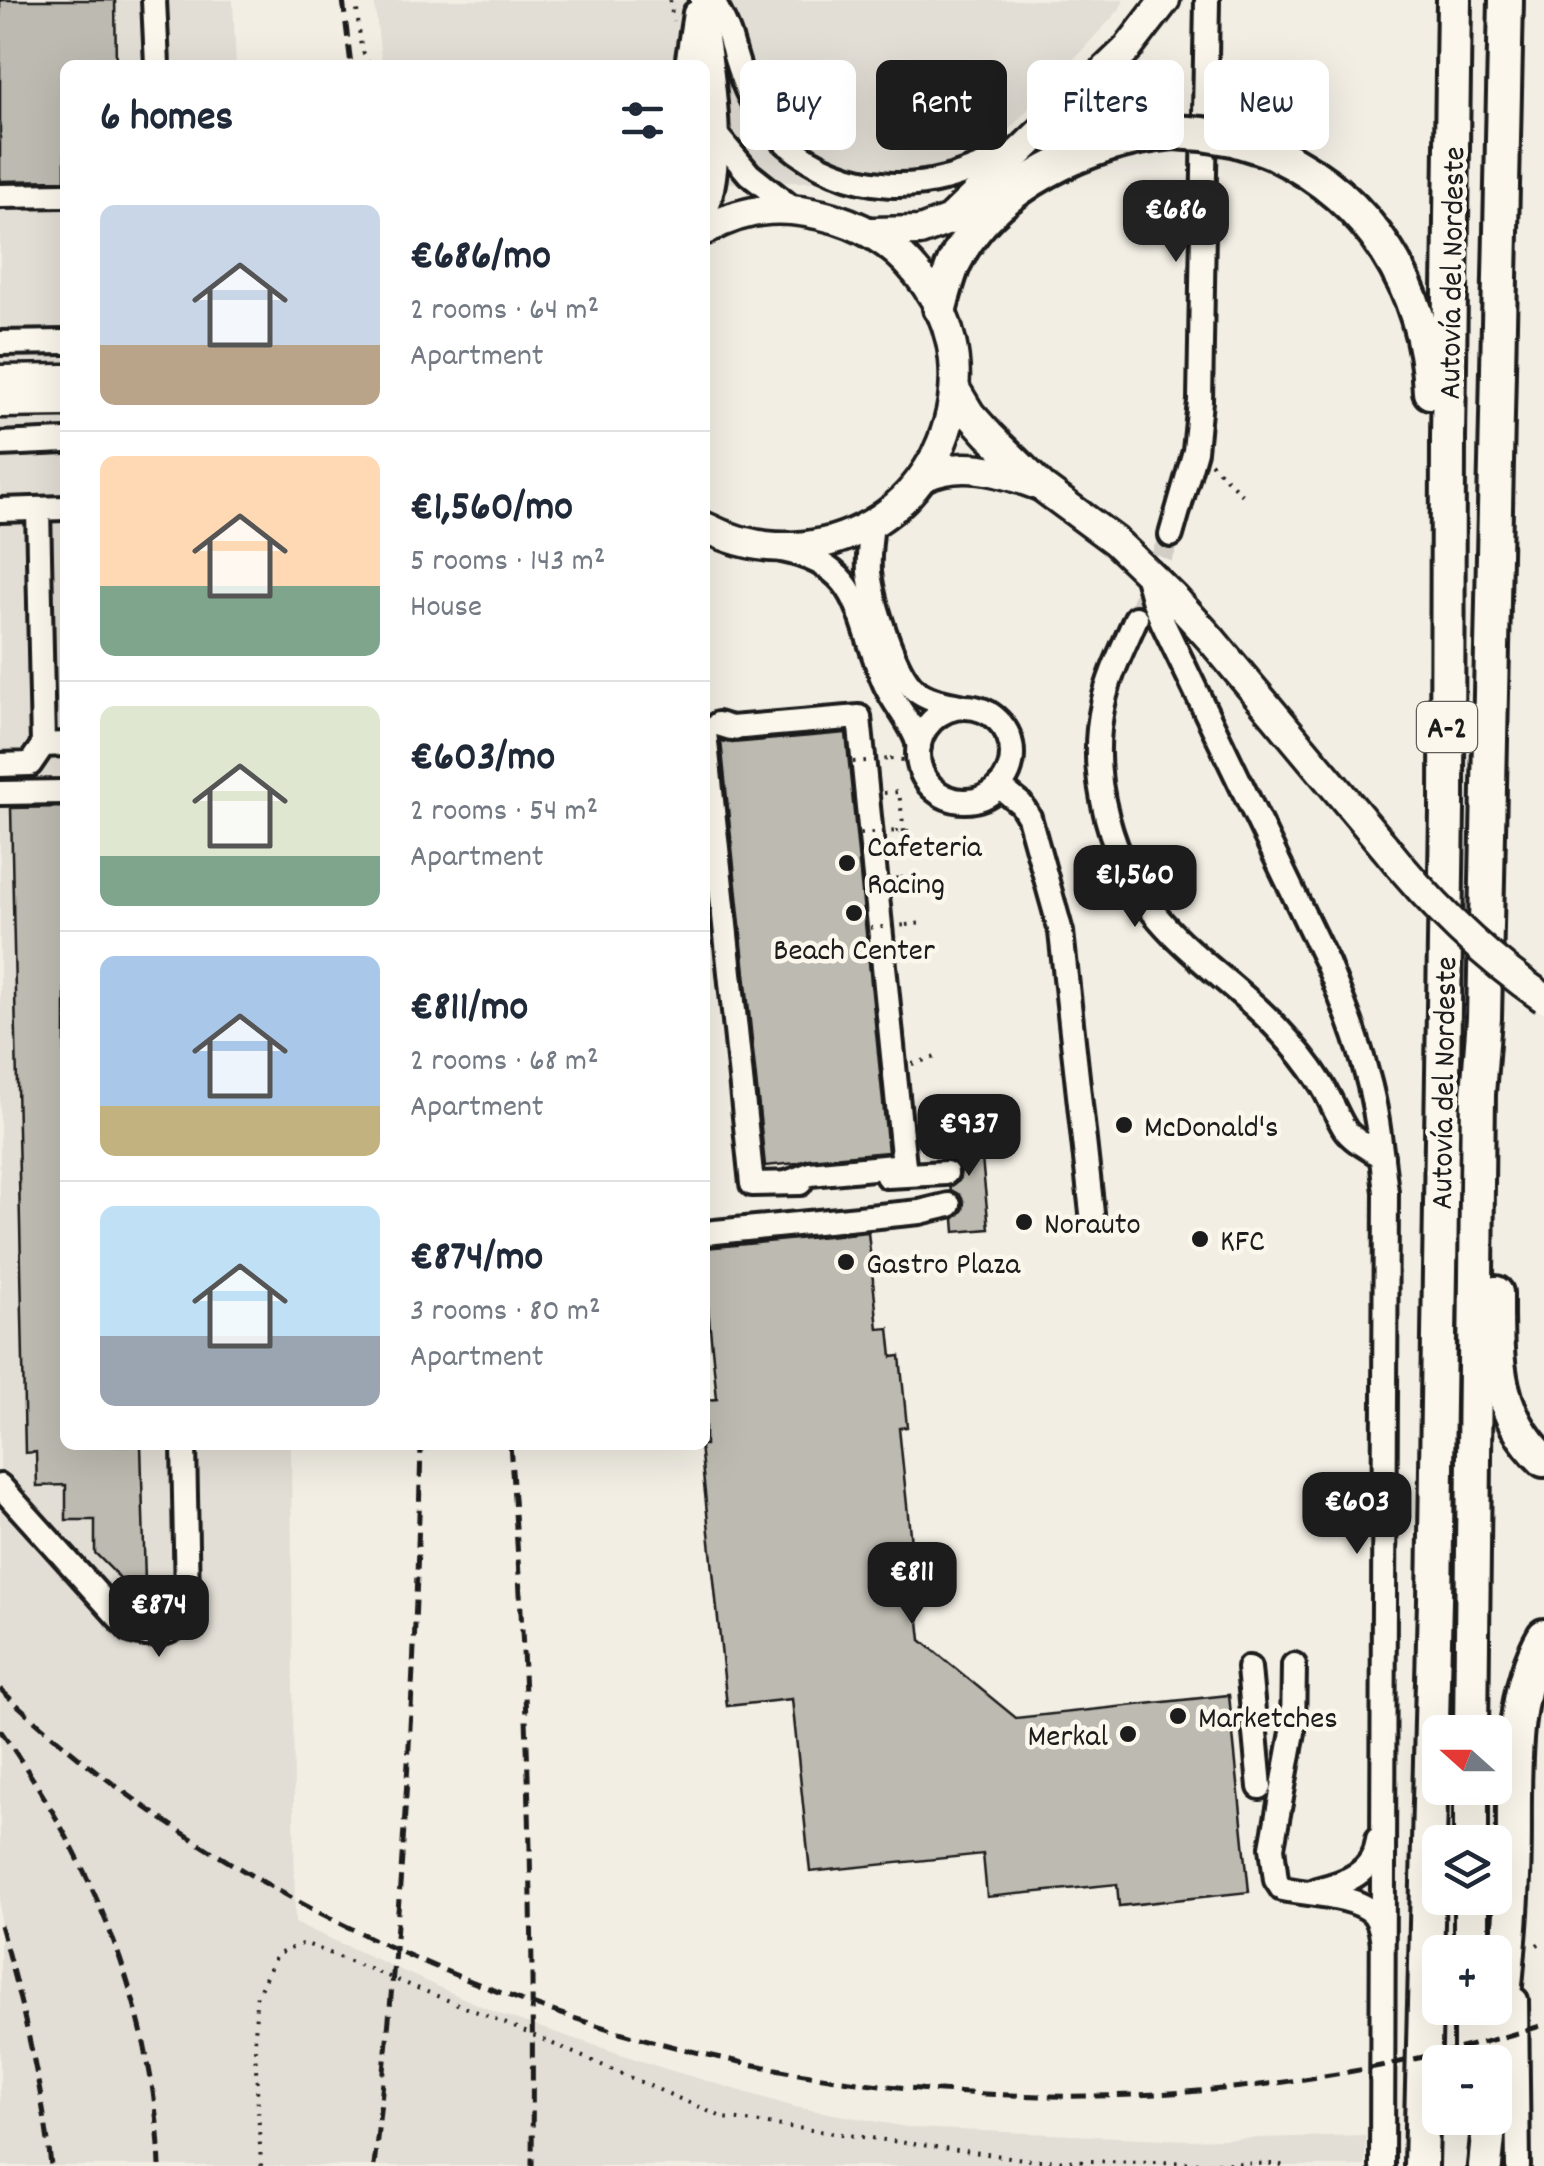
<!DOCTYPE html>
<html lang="en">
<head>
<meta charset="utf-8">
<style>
  :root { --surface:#fff; --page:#f6f6f7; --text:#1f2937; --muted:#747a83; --line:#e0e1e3; --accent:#1c1c1c }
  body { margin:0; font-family:Dekko,sans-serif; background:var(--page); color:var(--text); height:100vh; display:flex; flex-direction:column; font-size:38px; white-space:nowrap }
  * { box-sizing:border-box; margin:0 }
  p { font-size:32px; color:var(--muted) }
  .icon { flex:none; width:55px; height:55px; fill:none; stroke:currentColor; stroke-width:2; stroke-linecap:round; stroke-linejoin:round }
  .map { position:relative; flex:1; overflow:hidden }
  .side { position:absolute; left:60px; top:60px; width:650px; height:1390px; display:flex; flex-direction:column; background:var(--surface); border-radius:15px; box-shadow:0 10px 40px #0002 }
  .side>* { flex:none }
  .top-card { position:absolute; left:740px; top:60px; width:652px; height:90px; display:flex; gap:20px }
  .needle { width:65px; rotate:291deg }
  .tools { position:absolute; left:1422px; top:1715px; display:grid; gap:20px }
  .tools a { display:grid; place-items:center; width:90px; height:90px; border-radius:15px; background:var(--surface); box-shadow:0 10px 40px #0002; font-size:50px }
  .price { position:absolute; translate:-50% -85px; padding:0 22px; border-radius:20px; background:var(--accent); color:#fff; font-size:32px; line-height:65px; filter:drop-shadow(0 2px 5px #0008) }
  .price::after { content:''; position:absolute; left:50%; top:60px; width:30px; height:22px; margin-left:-15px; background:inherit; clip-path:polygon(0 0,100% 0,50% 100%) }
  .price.current { background:#222; color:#fff }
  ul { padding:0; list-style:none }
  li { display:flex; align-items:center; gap:30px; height:250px; padding:0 40px }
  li+li { border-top:2px solid var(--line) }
  li span { display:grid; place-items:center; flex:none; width:280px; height:200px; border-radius:15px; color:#555 }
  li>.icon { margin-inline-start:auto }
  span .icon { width:120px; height:120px; fill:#fffc; stroke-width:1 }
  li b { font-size:42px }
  h2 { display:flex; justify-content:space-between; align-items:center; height:120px; padding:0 40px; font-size:42px }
  .chip { padding:0 35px; border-radius:15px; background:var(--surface); box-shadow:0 10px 40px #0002; font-size:35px; line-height:90px }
  .chip.current { background:var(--accent); color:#fff }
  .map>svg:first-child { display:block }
  .built { fill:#e2ded5 }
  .building { fill:#bdbab1; stroke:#1c1c1c; stroke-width:2.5 }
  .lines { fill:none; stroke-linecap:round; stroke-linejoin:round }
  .minor-tunnel { stroke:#d2cec6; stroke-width:22; stroke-dasharray:22 11; stroke-linecap:butt }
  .minor-casing { stroke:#1c1c1c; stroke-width:30 }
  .major-casing { stroke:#1c1c1c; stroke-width:35 }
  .highway-casing { stroke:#1c1c1c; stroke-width:40 }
  .path { stroke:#1c1c1c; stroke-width:4; stroke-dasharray:2.5 8; stroke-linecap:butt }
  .minor { stroke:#fbf7ec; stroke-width:22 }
  .major { stroke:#fbf7ec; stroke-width:28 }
  .highway { stroke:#fbf7ec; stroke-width:32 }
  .rail { stroke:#1c1c1c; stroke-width:5; stroke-dasharray:15 8; stroke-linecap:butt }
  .major-bridge-casing { stroke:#1c1c1c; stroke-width:35; stroke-linecap:butt }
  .highway-bridge-casing { stroke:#1c1c1c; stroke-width:40; stroke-linecap:butt }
  .path-bridge { stroke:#1c1c1c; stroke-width:4; stroke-dasharray:2.5 8; stroke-linecap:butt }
  .major-bridge { stroke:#fbf7ec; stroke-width:28 }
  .highway-bridge { stroke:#fbf7ec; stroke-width:32 }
  .poi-dot { fill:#1c1c1c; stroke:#fbf7ec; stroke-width:4 }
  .labels { text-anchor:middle; stroke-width:9; stroke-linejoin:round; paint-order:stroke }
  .shield { fill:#fbf7ec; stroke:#5f5e5a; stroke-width:2.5 }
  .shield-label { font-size:30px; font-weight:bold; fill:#1c1c1c }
  .street-label { font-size:32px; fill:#1c1c1c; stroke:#fbf7ec }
  .poi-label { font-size:32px; fill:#1c1c1c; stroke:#fbf7ec; text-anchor:start }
</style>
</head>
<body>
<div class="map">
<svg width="1544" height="2166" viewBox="0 0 1544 2166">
  <rect width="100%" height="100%" fill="#f2eee4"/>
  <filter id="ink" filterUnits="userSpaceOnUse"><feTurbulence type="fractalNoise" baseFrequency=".01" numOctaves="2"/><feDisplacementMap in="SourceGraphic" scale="20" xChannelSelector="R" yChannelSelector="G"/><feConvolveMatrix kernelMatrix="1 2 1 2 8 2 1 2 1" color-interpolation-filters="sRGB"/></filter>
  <g filter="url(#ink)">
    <!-- built -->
    <g class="built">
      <path d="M0 0H233L236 65H65V1445H291L295 1923 497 2013 666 2069 795 2107 912 2128 1188 2140 1366 2135 1365 2166H0Z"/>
      <path d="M374 0H1124L1119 10 1007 132 925 181 705 183V65H382Z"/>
    </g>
    <!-- building -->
    <g class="building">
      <path d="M0 0H115L116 65H65V180L0 181Z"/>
      <path d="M846 733 888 1152 809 1159 797 1163 765 1166 721 741 732 743Z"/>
      <path d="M65 807V1445H141L145 1582 125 1583 95 1553V1520H66V1485L37 1486 36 1452 25 1453 11 808Z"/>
      <path d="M979 1129 989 1229 955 1232 954 1219 963 1210 964 1202 960 1195 951 1190 950 1187 959 1181 961 1171 958 1164 948 1158 945 1132Z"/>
      <path d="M868 1232 878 1329 889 1328 892 1357 900 1356 907 1427 899 1428 921 1640 1016 1718 1229 1695 1249 1892 1119 1906 1117 1884 987 1897 983 1854 810 1872 792 1699 727 1706 700 1445H705V1400L717 1399 705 1277V1248Z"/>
    </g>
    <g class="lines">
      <!-- minor-tunnel -->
      <path class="minor-tunnel" d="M1136 618 1171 535"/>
      <!-- minor casing -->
      <g class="minor-casing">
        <g id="minor">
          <path d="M154 0 157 65"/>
          <path d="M702 0C710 71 729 145 705 215"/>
          <path d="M712 0C719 13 728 28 731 42 737 62 742 82 752 100 789 168 870 199 944 179 969 173 992 160 1017 153"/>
          <path d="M687 65 695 13"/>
          <path d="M718 137 749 174 793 209"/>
          <path d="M0 196 65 195"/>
          <path d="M0 343 65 342"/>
          <path d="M0 444 65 441"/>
          <path d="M38 509 43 745"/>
          <path d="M0 510 65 508"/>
          <path d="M872 524C870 540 868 556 869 572 872 600 894 672 915 690 928 701 945 703 960 706"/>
          <path d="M1171 535 1195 451 1200 401 1207 0"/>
          <path d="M782 550C866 567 856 619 885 684 895 706 913 723 919 746"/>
          <path d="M1145 569 1153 599 1163 623 1327 963C1342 1000 1357 1036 1367 1075 1378 1113 1381 1153 1386 1192 1382 1517 1385 1841 1382 2166"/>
          <path d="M1136 618C1124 646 1109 675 1103 704 1087 776 1111 864 1159 919 1194 960 1241 989 1277 1028 1293 1045 1308 1063 1320 1082 1330 1097 1336 1115 1345 1129 1353 1141 1371 1149 1382 1157"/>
          <circle cx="965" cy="754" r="47"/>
          <path d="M718 724 731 728 859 717 904 1165 810 1174 789 1182"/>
          <path d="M705 733 752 1184 800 1183"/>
          <path d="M0 765 30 764 43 745 65 744"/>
          <path d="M999 786 1021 804 1029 817 1061 932 1092 1213"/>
          <path d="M0 793 65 792"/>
          <path d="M887 1176 946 1173"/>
          <path d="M705 1233 920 1212 949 1205"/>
          <path d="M0 1486 130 1630C148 1637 175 1637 185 1615 187 1609 186 1603 187 1597L184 1445"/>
          <path d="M1294 1665 1293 1732 1272 1847 1276 1880 1282 1889C1307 1894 1357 1895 1374 1914 1379 1921 1381 1929 1382 1937"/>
          <path d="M1249 1668 1260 1787"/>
          <path d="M1316 1890C1346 1883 1374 1873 1378 1839"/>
          <path d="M1516 2000 1518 2166"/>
        </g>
      </g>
      <!-- major casing -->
      <g class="major-casing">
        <g id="major">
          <path d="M705 230C750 205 788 205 837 219 875 231 903 252 926 285 950 319 959 360 953 401 935 519 811 582 705 527"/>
          <path d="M872 232 920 231 949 220 1128 48 1165 0"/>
          <path d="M0 380 65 379"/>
          <path d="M955 389 970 414 989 435 1042 487 1115 541 1173 597 1210 638 1384 846"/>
          <path d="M0 403 65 402"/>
          <path d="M923 477C961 459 1000 471 1038 485"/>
        </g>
      </g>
      <!-- highway casing -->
      <g class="highway-casing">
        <g id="highway">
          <path d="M1233 139C1247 144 1263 147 1276 154 1370 199 1426 289 1430 392"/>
          <path d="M940 308C944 293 948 277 954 263 992 184 1091 140 1173 132"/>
          <path d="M1496 1293C1496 1358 1494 1413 1544 1460"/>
          <path d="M1471 1732 1478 1094 1484 1018 1506 0"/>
          <path d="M1471 1842V1788"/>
          <path d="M1471 1952V1898"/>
          <path d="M1471 2062V2008"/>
          <path d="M1495 2076C1503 2010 1510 1944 1513 1877 1517 1802 1504 1703 1544 1636"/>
          <path d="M1421 2166 1435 1600 1447 809 1448 439 1454 0"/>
          <path d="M1485 2166 1490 2118"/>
        </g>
      </g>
      <!-- path -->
      <g class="path">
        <path d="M356 0 361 48 370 65"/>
        <path d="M670 0 673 21"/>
        <path d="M1211 463 1242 495"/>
        <path d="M890 759 904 760"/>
        <path d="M884 793 899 792 904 832"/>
        <path d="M896 831H915"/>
        <path d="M901 878 919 876"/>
        <path d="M906 925 923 923"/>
        <path d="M912 1064 936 1057"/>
        <path d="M1537 1945 1544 1940"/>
        <path d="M261 2166 255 2048 256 1998 276 1955 304 1943 500 2021 724 2118 1031 2160 1277 2164 1285 2166"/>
      </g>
      <!-- minor -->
      <use href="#minor" class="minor"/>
      <!-- major -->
      <use href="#major" class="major"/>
      <!-- highway -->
      <use href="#highway" class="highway"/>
      <!-- rail -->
      <g class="rail">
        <path d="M343 0 351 65"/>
        <path d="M510 1445C529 1685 534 1925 532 2166"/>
        <path d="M0 1689C113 1795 244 1880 386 1945 752 2113 1158 2143 1544 2025"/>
        <path d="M0 1730C91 1857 154 2008 160 2166"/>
        <path d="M0 1925C22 2003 42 2085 51 2166"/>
        <path d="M374 2166C401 1927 415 1686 421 1445"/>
      </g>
      <!-- major-bridge casing -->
      <g class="major-bridge-casing">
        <path id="major-bridge" d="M1384 846C1430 904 1483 956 1544 998"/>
      </g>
      <!-- highway-bridge casing -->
      <g class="highway-bridge-casing">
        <path id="highway-bridge" d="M1173 132 1203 134 1233 139"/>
      </g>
      <!-- path-bridge -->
      <g class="path-bridge">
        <path d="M853 762 890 759"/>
        <path d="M860 834 896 831"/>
        <path d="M865 882 901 878"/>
        <path d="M870 928 906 925"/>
      </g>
      <!-- major-bridge -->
      <use href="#major-bridge" class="major-bridge"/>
      <!-- highway-bridge -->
      <use href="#highway-bridge" class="highway-bridge"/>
    </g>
  </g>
  <!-- markers -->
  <g class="poi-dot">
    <circle cx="847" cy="863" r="10"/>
    <circle cx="854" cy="913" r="10"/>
    <circle cx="1124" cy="1125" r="10"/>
    <circle cx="1024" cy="1222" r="10"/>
    <circle cx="1200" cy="1239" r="10"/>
    <circle cx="846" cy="1262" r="10"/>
    <circle cx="1178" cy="1716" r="10"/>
    <circle cx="1128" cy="1734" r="10"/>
  </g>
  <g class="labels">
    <!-- shield labels -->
    <rect class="shield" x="1417" y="702" width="60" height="50" rx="8"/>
    <g class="shield-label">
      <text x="1447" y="737">A-2</text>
    </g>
    <!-- street labels -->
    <g class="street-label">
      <text transform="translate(1450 273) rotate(-89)" y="11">Autovía del Nordeste</text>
      <text transform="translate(1442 1083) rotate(-89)" y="11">Autovía del Nordeste</text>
    </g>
    <!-- poi labels -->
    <g class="poi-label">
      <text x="867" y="856">Cafeteria<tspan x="867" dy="37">Racing</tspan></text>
      <text x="854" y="959" text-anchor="middle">Beach Center</text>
      <text x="1144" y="1136">McDonald's</text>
      <text x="1044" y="1233">Norauto</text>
      <text x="1220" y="1250">KFC</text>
      <text x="866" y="1273">Gastro Plaza</text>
      <text x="1198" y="1727">Marketches</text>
      <text x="1108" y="1745" text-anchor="end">Merkal</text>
    </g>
  </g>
</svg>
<div class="tools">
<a><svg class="needle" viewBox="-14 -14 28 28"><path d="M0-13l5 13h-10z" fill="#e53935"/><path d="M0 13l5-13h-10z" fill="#747a83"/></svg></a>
<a><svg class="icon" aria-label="layers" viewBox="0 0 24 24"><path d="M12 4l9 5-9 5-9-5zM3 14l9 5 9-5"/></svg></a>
<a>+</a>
<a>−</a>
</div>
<b class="price current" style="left:1176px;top:265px">€686</b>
<b class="price" style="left:1135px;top:930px">€1,560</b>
<b class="price" style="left:969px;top:1179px">€937</b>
<b class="price" style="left:1357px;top:1557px">€603</b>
<b class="price" style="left:912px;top:1627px">€811</b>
<b class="price" style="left:159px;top:1660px">€874</b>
<div class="top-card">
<a class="chip">Buy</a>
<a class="chip current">Rent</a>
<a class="chip">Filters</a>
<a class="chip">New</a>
</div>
<section class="side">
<h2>6 homes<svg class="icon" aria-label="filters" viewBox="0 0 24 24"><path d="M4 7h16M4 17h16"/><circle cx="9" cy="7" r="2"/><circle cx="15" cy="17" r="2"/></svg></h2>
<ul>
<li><span style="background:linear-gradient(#c9d6e8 70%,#b9a48a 0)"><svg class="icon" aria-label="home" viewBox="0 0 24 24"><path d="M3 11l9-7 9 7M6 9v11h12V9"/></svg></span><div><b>€686/mo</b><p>2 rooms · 64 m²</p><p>Apartment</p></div></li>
<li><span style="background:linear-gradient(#ffd9b3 65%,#7fa58c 0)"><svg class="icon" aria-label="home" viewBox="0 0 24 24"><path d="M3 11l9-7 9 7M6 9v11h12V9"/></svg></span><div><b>€1,560/mo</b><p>5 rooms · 143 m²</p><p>House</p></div></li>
<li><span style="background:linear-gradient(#dfe7d0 75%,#7fa58c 0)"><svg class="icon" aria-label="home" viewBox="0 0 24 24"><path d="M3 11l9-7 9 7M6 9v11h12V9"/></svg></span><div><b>€603/mo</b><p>2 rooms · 54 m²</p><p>Apartment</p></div></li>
<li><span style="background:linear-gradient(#a9c7e8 75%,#c2b280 0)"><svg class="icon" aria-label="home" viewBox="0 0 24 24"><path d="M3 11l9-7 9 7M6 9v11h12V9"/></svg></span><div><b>€811/mo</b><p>2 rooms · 68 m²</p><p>Apartment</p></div></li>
<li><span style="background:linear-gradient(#bfe0f5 65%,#9aa5b1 0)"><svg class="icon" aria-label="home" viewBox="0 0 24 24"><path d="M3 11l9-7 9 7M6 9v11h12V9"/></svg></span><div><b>€874/mo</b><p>3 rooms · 80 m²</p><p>Apartment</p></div></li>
</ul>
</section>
</div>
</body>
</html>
